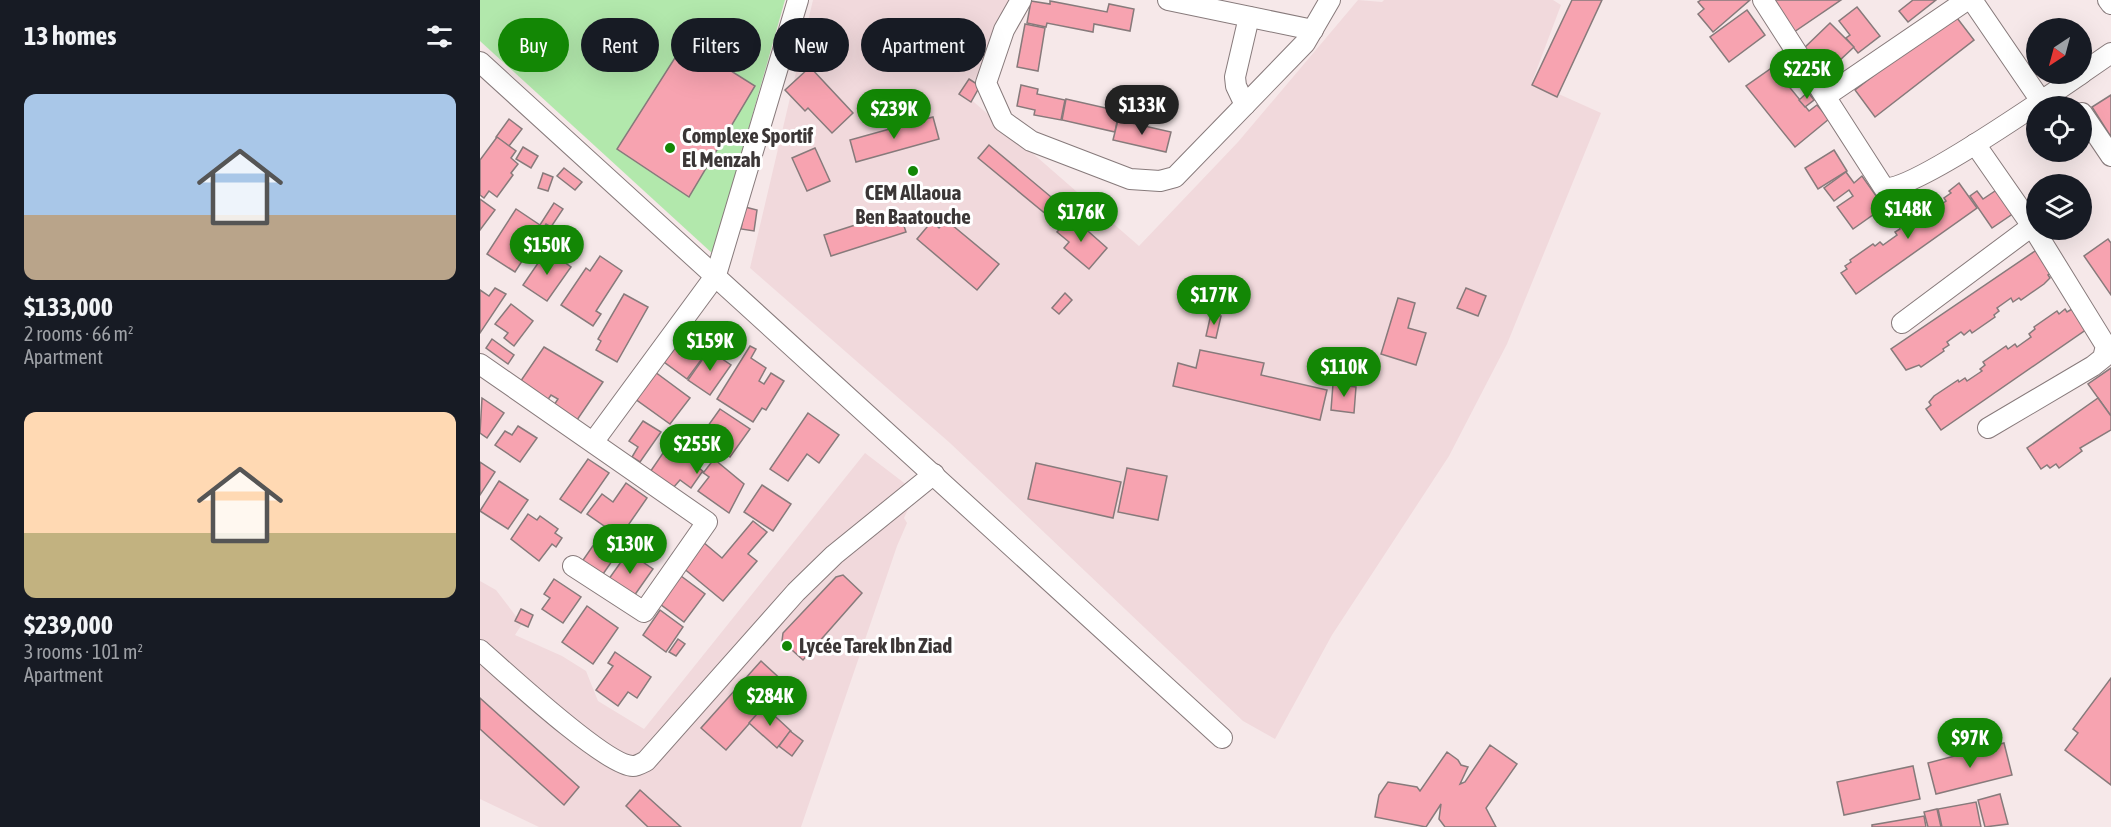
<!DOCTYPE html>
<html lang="en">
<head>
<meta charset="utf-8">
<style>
  :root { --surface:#171b24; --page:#242831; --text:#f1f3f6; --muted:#9ea1a6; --accent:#138705 }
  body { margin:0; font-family:"Asap Condensed",sans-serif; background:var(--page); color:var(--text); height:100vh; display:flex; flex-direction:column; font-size:22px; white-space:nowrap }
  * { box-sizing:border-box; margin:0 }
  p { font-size:20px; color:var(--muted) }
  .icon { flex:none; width:33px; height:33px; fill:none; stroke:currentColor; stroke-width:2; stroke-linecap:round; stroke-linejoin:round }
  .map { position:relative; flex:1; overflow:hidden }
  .sheet { display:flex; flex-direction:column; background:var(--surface); width:480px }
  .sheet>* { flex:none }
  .hud { position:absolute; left:18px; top:18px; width:570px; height:54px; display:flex; gap:12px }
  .needle { width:39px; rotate:216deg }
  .tools { position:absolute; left:1546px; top:18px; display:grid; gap:12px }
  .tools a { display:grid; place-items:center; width:66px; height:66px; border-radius:50%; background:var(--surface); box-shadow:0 6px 24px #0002; font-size:30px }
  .price { position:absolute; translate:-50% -51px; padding:0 14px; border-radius:21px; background:var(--accent); color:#fff; font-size:20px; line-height:39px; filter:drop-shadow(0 2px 3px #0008) }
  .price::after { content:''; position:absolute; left:50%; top:36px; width:18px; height:14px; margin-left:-9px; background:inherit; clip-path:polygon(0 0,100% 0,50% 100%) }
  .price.selected { background:#222; color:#fff }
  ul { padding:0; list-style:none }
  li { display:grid; align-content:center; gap:12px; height:318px; padding:0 24px }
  li span { display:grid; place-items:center; height:186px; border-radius:12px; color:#555 }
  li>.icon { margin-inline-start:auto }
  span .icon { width:108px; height:108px; fill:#fffc; stroke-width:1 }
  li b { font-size:26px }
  h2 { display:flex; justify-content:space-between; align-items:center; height:72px; padding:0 24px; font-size:26px }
  .chip { padding:0 21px; border-radius:27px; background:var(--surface); box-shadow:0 6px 24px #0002; font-size:21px; line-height:54px }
  .chip.selected { background:var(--accent); color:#fff }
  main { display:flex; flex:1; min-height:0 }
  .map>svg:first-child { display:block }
  .built { fill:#f1d9dc }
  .green { fill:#b2e8ac }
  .building { fill:#f7a3b0; stroke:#877a7b; stroke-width:1.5 }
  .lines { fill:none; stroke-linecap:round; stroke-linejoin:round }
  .minor-casing { stroke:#877a7b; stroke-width:22 }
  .minor { stroke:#fff; stroke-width:20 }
  .poi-dot { fill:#138705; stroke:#fff; stroke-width:2 }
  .labels { text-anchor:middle; stroke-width:6; stroke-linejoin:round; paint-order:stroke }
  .poi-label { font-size:21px; font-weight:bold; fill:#3b3636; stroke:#fff; text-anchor:start }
</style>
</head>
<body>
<main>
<section class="sheet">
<h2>13 homes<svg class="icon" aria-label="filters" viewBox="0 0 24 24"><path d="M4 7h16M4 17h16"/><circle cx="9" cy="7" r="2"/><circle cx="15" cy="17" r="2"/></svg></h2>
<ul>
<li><span style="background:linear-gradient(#a9c7e8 65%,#b9a48a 0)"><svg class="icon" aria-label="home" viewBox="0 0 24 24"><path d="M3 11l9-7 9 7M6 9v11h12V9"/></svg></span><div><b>$133,000</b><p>2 rooms · 66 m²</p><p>Apartment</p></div></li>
<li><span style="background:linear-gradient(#ffd9b3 65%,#c2b280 0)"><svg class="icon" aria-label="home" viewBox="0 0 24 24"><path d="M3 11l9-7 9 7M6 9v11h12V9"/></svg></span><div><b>$239,000</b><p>3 rooms · 101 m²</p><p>Apartment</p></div></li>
</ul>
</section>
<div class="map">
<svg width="1631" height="827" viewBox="0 0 1631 827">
  <rect width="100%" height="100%" fill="#f6e8e9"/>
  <!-- built -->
  <g class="built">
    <path d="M333 0H535L487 96 659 246 758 142 878 0 902 2 904 0H1073L1081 5 1052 82 1121 113 1027 344 969 456 852 635 795 739 763 721 470 443 270 268Z"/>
    <path d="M385 453 436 492 424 518 427 523 417 546 321 827H59L0 799V581L16 590 42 624 35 635 82 656 106 671 118 701 164 729Z"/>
  </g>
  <!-- green -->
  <path class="green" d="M0 0H305L233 254 0 41Z"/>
  <!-- building -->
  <g class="building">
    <path d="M1092 0H1122L1077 97 1052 85Z"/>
    <path d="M1221 0H1270L1233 32 1218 14 1224 9 1218 2Z"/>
    <path d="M1295 0H1361L1314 32 1292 2Z"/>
    <path d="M1433 0H1432H1456L1428 22 1419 11Z"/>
    <path d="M551 1 570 4V1L627 12 629 4 654 9 650 31 614 24 613 32 567 23 566 27 547 23Z"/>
    <path d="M1377 7 1400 36 1378 53 1366 38 1370 35 1359 21Z"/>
    <path d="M1267 10 1285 35 1249 62 1230 37Z"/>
    <path d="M1474 14 1494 40 1395 117 1375 90Z"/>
    <path d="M1350 23 1374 47 1344 75 1321 51Z"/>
    <path d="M545 24 565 28 558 71 537 67Z"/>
    <path d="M205 42 275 86 209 197 137 149Z"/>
    <path d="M330 67 373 113 352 133 328 108 325 111 305 90Z"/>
    <path d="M1293 67 1329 111 1337 105 1349 119 1315 147 1266 86Z"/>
    <path d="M489 79 500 86 491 102 479 94Z"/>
    <path d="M541 85 558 89 557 94 585 100 581 120 554 115 555 110 537 106Z"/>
    <path d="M1328 92 1334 100 1325 107 1319 100Z"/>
    <path d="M1631 95V137L1612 107Z"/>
    <path d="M586 99 639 111 635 132 582 120Z"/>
    <path d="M453 117 459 139 376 162 370 140Z"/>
    <path d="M29 119 42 129 29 146 16 137Z"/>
    <path d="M638 120 691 132 686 152 633 140Z"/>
    <path d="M17 137 36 151 31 158 38 164 31 173 33 175 17 197 9 191 4 198 0 195V160Z"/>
    <path d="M509 145 589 212 579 225 498 158Z"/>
    <path d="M43 147 58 156 51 168 36 159Z"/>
    <path d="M335 148 350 181 327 191 312 158Z"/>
    <path d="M1354 150 1367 171 1338 189 1325 168Z"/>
    <path d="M84 168 102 182 95 190 77 176Z"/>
    <path d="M1366 172 1374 183 1382 176 1404 207 1373 229 1357 207 1373 196 1369 190 1354 201 1344 188Z"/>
    <path d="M63 173 73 177 68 191 58 188Z"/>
    <path d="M1479 183 1497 208 1376 294 1361 273 1367 269 1365 266 1371 262 1370 260 1393 244 1395 246 1400 242 1403 245 1417 235 1415 232 1420 229 1419 226 1441 210 1443 213 1450 208 1452 211 1466 201 1464 198 1471 193 1469 191Z"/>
    <path d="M1521 187 1534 213 1512 228 1490 196 1497 191 1503 199Z"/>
    <path d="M0 199 15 210 0 230Z"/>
    <path d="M74 203 83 209 71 227 66 224 35 272 7 254 36 209 60 225Z"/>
    <path d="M265 207 277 210 274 231 261 229Z"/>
    <path d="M419 211 426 232 351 256 344 235Z"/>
    <path d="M591 216 627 248 609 269 584 248 589 242 577 232Z"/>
    <path d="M466 220 519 264 497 290 437 239 452 221 459 228Z"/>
    <path d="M1628 239 1631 243V295L1604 256Z"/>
    <path d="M1558 249 1573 271 1568 275 1570 278 1564 284 1541 300 1539 298 1533 302 1531 298 1517 308 1519 311 1514 315 1515 317 1492 333 1490 330 1484 335 1481 332 1467 342 1469 345 1463 349 1464 351 1441 367 1439 365 1426 370 1411 349Z"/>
    <path d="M67 250 91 267 67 301 43 285Z"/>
    <path d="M120 256 142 271 116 311 121 314 113 326 81 305 106 268 110 271Z"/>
    <path d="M15 288 26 294 0 333V290L9 296Z"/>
    <path d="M986 288 1006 296 998 316 977 308Z"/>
    <path d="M585 293 592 300 579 314 572 308Z"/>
    <path d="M144 294 168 307 137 362 116 350 121 341 118 339Z"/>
    <path d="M918 298 935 303 928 328 946 333 936 365 901 354Z"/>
    <path d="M31 304 53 321 34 346 24 338 28 333 15 324Z"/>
    <path d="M1585 309 1587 312 1592 309 1607 329 1461 430 1446 409 1451 405 1449 402 1454 396 1478 380 1479 382 1485 378 1487 381 1502 371 1500 369 1505 365 1503 362 1526 346 1528 349 1535 344 1537 347 1551 337 1549 334 1555 329 1554 327 1577 311 1579 314Z"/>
    <path d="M731 314 741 316 736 338 726 336Z"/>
    <path d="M12 339 34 355 28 364 6 348Z"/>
    <path d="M202 339 224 356 207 379 184 362Z"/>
    <path d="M270 346 276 349 271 358 286 368 279 381 284 384 291 373 304 381 286 410 282 408 273 422 237 399Z"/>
    <path d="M64 347 123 382 97 420 74 405 78 399 71 395 65 404 38 385Z"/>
    <path d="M229 350 251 365 230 395 208 380Z"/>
    <path d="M720 350 784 363 781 375 847 390 840 420 693 386 698 363 716 368Z"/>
    <path d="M1631 368V416L1608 384Z"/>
    <path d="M171 369 210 398 190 424 151 396Z"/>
    <path d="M853 384 876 387 874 413 851 410Z"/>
    <path d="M2 398 24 413 7 438 0 433Z"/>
    <path d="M1618 398 1631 416V430L1600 448 1602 451 1579 468 1576 464 1570 468 1567 465 1561 469 1547 448Z"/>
    <path d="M240 409 270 429 250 457 220 437Z"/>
    <path d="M328 413 359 435 339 463 327 454 308 481 290 469Z"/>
    <path d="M163 421 181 432 160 462 152 457 158 447 149 441Z"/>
    <path d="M38 426 57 438 40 462 15 445 25 431 32 435Z"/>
    <path d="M194 437 221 457 215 465 224 472 234 459 264 484 249 513 218 491 229 477 222 472 211 488 200 480 193 488 170 472Z"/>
    <path d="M108 459 129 473 101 513 80 499Z"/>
    <path d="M0 462 15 472 0 495Z"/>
    <path d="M556 463 641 482 633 518 548 499Z"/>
    <path d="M647 468 687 476 678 520 638 512Z"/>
    <path d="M19 481 48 500 28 529 0 511Z"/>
    <path d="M146 483 167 498 140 537 107 514 122 494 133 502Z"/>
    <path d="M282 485 311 504 293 531 264 512Z"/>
    <path d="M48 514 57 520 60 516 78 529 75 533 82 538 76 547 72 544 59 561 31 539Z"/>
    <path d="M273 521 287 532 268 554 277 561 243 601 202 567 223 542 242 558Z"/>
    <path d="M119 537 139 551 121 577 101 563Z"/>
    <path d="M148 552 173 569 154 596 126 583Z"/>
    <path d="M363 575 382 593 323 660 302 641 303 633 356 577Z"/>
    <path d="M201 576 225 594 204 622 180 604Z"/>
    <path d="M74 579 101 597 83 623 62 609 70 598 64 594Z"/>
    <path d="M107 606 138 628 113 664 82 642Z"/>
    <path d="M41 609 53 615 48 627 35 621Z"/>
    <path d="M180 610 203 627 186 652 163 635Z"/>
    <path d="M198 639 205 644 196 656 189 652Z"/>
    <path d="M135 652 171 677 157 698 148 692 138 706 116 690 133 666 128 663Z"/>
    <path d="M281 661 305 683 246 750 221 728Z"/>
    <path d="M1631 678V785L1585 750 1598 733 1593 729Z"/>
    <path d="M0 698 99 787 84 805 0 729Z"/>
    <path d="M284 706 311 731 297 748 269 723Z"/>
    <path d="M310 731 323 741 312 756 299 746Z"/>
    <path d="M1524 743 1532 775 1456 794 1448 763Z"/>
    <path d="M1010 745 1037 764 1006 808 1016 827H965L959 819 961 804 946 827 895 817 899 795 908 782 937 787 940 791 967 752 978 760 981 765 988 767 980 784 985 782Z"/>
    <path d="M1433 766 1440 799 1364 815 1357 782Z"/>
    <path d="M160 790 201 827H168L146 806Z"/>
    <path d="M1520 794 1528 824 1505 827 1498 800Z"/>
    <path d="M1496 802 1501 827H1462L1458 809Z"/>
    <path d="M1457 809 1461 827H1448L1444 812Z"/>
    <path d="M1444 816 1446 827H1392V825Z"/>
  </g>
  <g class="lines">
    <!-- minor casing -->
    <g class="minor-casing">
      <g id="minor">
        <path d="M541 0 524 30 506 83 523 121 551 141 650 179 680 181 695 177 825 43 850 0"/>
        <path d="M688 0 833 30"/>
        <path d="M1283 0 1404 188C1433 191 1570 95 1601 74"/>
        <path d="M1492 0 1561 101"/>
        <path d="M1628 0 1631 4"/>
        <path d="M0 62 742 738"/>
        <path d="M1602 73 1631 53"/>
        <path d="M1346 96 1487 0"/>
        <path d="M765 105 756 86 755 77 769 17"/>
        <path d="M1602 113 1631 156"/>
        <path d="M1495 144 1552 226 1626 346 1623 358 1613 366 1508 428"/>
        <path d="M1422 323 1552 226"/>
        <path d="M0 364 227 522 164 612 93 566"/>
        <path d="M114 441 236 275 318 0"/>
        <path d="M0 650C25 672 126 766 153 766 157 766 162 763 166 761L316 592 354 555 454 474"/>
      </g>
    </g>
    <!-- minor -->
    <use href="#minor" class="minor"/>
  </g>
  <!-- markers -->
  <g class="poi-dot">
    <circle cx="190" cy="148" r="6"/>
    <circle cx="433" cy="171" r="6"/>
    <circle cx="307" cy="646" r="6"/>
  </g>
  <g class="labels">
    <!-- poi labels -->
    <g class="poi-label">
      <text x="202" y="143">Complexe Sportif<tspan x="202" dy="24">El Menzah</tspan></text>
      <text x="433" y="200" text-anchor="middle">CEM Allaoua<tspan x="433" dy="24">Ben Baatouche</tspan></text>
      <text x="319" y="653">Lycée Tarek Ibn Ziad</text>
    </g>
  </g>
</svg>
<div class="tools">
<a><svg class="needle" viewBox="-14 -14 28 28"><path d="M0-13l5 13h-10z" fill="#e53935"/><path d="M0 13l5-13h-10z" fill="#9ea1a6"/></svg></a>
<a><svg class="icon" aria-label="locate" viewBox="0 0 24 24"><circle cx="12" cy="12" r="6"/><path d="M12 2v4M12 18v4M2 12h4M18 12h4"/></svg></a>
<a><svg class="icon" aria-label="layers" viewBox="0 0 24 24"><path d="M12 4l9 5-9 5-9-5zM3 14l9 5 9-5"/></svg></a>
</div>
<b class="price" style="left:1327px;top:100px">$225K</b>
<b class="price selected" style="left:662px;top:136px">$133K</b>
<b class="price" style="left:414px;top:140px">$239K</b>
<b class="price" style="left:1428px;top:240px">$148K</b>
<b class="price" style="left:601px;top:243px">$176K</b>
<b class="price" style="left:67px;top:276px">$150K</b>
<b class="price" style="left:734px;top:326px">$177K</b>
<b class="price" style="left:230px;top:372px">$159K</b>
<b class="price" style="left:864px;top:398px">$110K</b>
<b class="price" style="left:217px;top:475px">$255K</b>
<b class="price" style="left:150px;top:575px">$130K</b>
<b class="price" style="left:290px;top:727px">$284K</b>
<b class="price" style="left:1490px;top:769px">$97K</b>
<div class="hud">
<a class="chip selected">Buy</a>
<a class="chip">Rent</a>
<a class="chip">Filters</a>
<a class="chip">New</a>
<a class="chip">Apartment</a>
</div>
</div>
</main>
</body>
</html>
